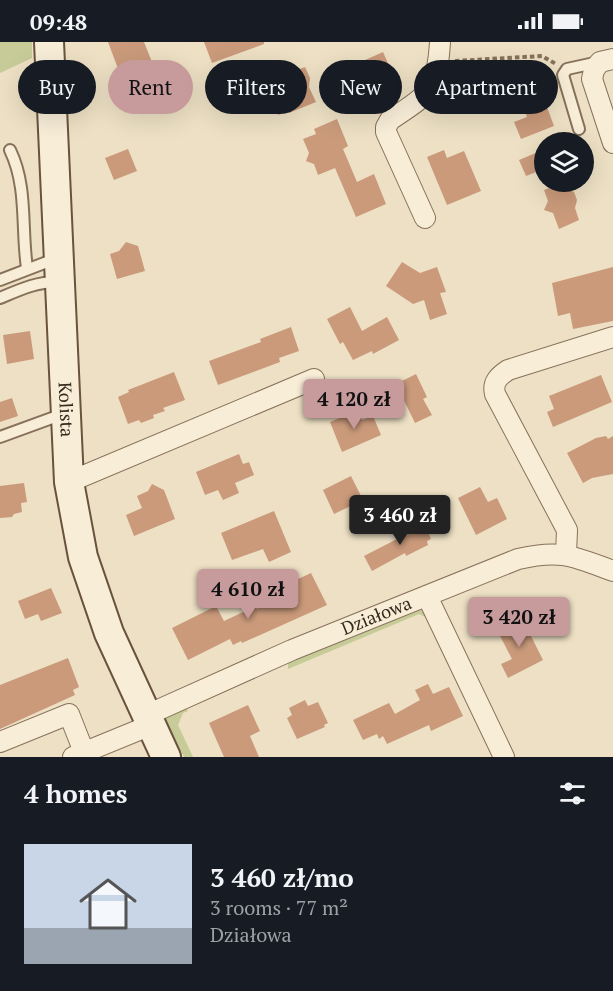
<!DOCTYPE html>
<html lang="en">
<head>
<meta charset="utf-8">
<style>
  :root { --surface:#171b24; --page:#20242c; --text:#f1f3f6; --muted:#9ea1a6; --line:#363941; --accent:#c79a9c }
  body { margin:0; font-family:"PT Serif",serif; background:var(--page); color:var(--text); height:100vh; display:flex; flex-direction:column; font-size:22px; white-space:nowrap }
  * { box-sizing:border-box; margin:0 }
  p { font-size:20px; color:var(--muted) }
  .icon { flex:none; width:33px; height:33px; fill:none; stroke:currentColor; stroke-width:2; stroke-linecap:round; stroke-linejoin:round }
  .map { position:relative; height:715px; overflow:hidden }
  .details { display:flex; flex-direction:column; background:var(--surface); flex:1 }
  .details>* { flex:none }
  .banner { position:absolute; left:18px; top:18px; width:578px; height:54px; display:flex; gap:12px }
  .fabs { position:absolute; left:534px; top:90px; display:grid; gap:12px }
  .fabs a { display:grid; place-items:center; width:60px; height:60px; border-radius:50%; background:var(--surface); box-shadow:0 6px 24px #0002; font-size:30px }
  .price { position:absolute; translate:-50% -51px; padding:0 14px; border-radius:6px; background:var(--accent); color:#111; font-size:20px; line-height:39px; filter:drop-shadow(0 2px 3px #0008) }
  .price::after { content:''; position:absolute; left:50%; top:36px; width:18px; height:14px; margin-left:-9px; background:inherit; clip-path:polygon(0 0,100% 0,50% 100%) }
  .price.on { background:#222; color:#fff }
  ul { padding:0; list-style:none }
  li { display:flex; align-items:center; gap:18px; height:150px; padding:0 24px }
  li+li { border-top:2px solid var(--line) }
  li span { display:grid; place-items:center; flex:none; width:168px; height:120px; border-radius:0px; color:#555 }
  li>.icon { margin-inline-start:auto }
  span .icon { width:72px; height:72px; fill:#fffc; stroke-width:1 }
  li b { font-size:26px }
  h2 { display:flex; justify-content:space-between; align-items:center; height:72px; padding:0 24px; font-size:26px }
  .pill { padding:0 21px; border-radius:27px; background:var(--surface); box-shadow:0 6px 24px #0002; font-size:21px; line-height:54px }
  .pill.on { background:var(--accent); color:#111 }
  .status { display:flex; justify-content:space-between; align-items:center; height:42px; padding:0 30px; background:var(--surface); direction:ltr }
  .status svg { height:16px; fill:currentColor }
  .map>svg:first-child { display:block }
  .green { fill:#c6cb98 }
  .building { fill:#ca9a7b }
  .lines { fill:none; stroke-linecap:round; stroke-linejoin:round }
  .lane-casing { stroke:#87715b; stroke-width:14 }
  .street-casing { stroke:#87715b; stroke-width:22 }
  .secondary-casing { stroke:#69533e; stroke-width:32 }
  .path { stroke:#87715b; stroke-width:4; stroke-dasharray:4.5 3; stroke-linecap:butt }
  .lane { stroke:#f8edd7; stroke-width:10 }
  .street { stroke:#f8edd7; stroke-width:20 }
  .secondary { stroke:#f8edd7; stroke-width:28 }
  .labels { text-anchor:middle; stroke-width:4.5; stroke-linejoin:round; paint-order:stroke }
  .street-label { font-size:18px; fill:#372a1e; stroke:#f4ead3 }
</style>
</head>
<body>
<div class="status"><b>09:48</b><svg viewBox="0 0 49 12"><path d="M0 12V9h3v3zM5 12V6h3v6zM10 12V3h3v9zM15 12V0h3v12zM26 1h20v11H26zM47 4h2v5h-2z"/></svg></div>
<div class="map">
<svg width="613" height="715" viewBox="0 0 613 715">
  <rect width="100%" height="100%" fill="#ede0c4"/>
  <!-- green -->
  <g class="green">
    <path d="M0 0H32V16L0 31Z"/>
    <path d="M420 564 425 566 429 577 419 572 288 627V618Z"/>
    <path d="M185 663 188 669 183 671 178 683 193 715H184L165 676 168 671Z"/>
  </g>
  <!-- building -->
  <g class="building">
    <path d="M108 0H144L158 35 156 36 160 47 134 57 130 46 126 48Z"/>
    <path d="M204 0H264V2L212 21Z"/>
    <path d="M383 10 395 37 375 46 373 41 358 48 349 29 366 21 365 18Z"/>
    <path d="M305 25 310 36 309 45 316 60 289 71 288 69 278 73 265 42 277 37 275 32 297 28Z"/>
    <path d="M540 46 554 84 521 97 514 80 527 75 519 54Z"/>
    <path d="M337 77 348 104 343 107 357 140 374 132 386 162 356 175 335 126 318 133 314 122 306 119 309 111 303 97 316 92 314 87Z"/>
    <path d="M128 107 137 129 114 138 105 116Z"/>
    <path d="M444 108 447 116 464 109 481 149 447 163 427 115Z"/>
    <path d="M538 110 544 127 526 134 519 118Z"/>
    <path d="M564 140 567 146 574 150 577 158 575 166 579 178 559 187 553 171 544 168 548 159 544 148Z"/>
    <path d="M126 200 138 204 145 229 117 237 110 212 119 209Z"/>
    <path d="M402 220 420 231 437 225 446 250 440 251 447 272 430 278 424 258 413 262 386 244Z"/>
    <path d="M613 225V279L573 287 570 271 558 274 552 241Z"/>
    <path d="M350 265 362 289 387 275 399 298 373 312 372 309 353 318 343 300 340 302 327 277Z"/>
    <path d="M291 285 299 309 279 316 280 320 218 343 209 319 261 300 260 297Z"/>
    <path d="M30 289 34 317 7 322 3 293Z"/>
    <path d="M174 330 185 358 163 366 165 369 153 373 154 376 141 381 139 378 128 382 118 355 129 350 128 348Z"/>
    <path d="M416 332 427 355 423 357 432 373 415 381 396 342Z"/>
    <path d="M601 333 612 360 553 385 547 370 554 367 549 354Z"/>
    <path d="M12 356 18 374 0 380V360Z"/>
    <path d="M358 368 362 378 373 374 381 393 342 410 330 380Z"/>
    <path d="M606 394 608 397 613 394V432L592 436 583 441 567 411 596 396Z"/>
    <path d="M239 412 243 422 249 420 254 433 235 441 239 451 223 458 218 448 205 453 196 430Z"/>
    <path d="M351 434 363 458 334 472 323 448Z"/>
    <path d="M24 441 27 460 21 461 22 470 14 472 12 475 0 476V444Z"/>
    <path d="M152 442 164 448 175 477 134 494 126 473 142 466 137 454 148 449Z"/>
    <path d="M480 445 488 460 497 456 507 477 476 493 458 456Z"/>
    <path d="M274 469 291 510 269 520 263 507 232 518 221 491Z"/>
    <path d="M423 479 431 497 427 499 428 503 406 514 405 511 372 529 364 514 399 496 396 490Z"/>
    <path d="M311 531 327 563 242 601 241 599 233 603 230 597 188 618 172 586 216 564 224 579 256 564 257 567 298 546 294 539Z"/>
    <path d="M51 546 62 571 41 579 38 572 25 577 18 559Z"/>
    <path d="M523 578 543 618 508 636 501 622 512 617 497 588 510 581 512 584Z"/>
    <path d="M68 616 79 645 73 648 75 653 0 687V643Z"/>
    <path d="M428 642 433 652 449 645 463 674 431 689 429 683 387 702 383 694 379 697 377 692 363 698 353 678 389 661 395 672 420 658 415 648Z"/>
    <path d="M305 658 308 664 318 660 328 681 324 683 325 685 297 697 287 676 292 673 289 666Z"/>
    <path d="M248 663 260 689 250 694 259 715H224L209 681Z"/>
  </g>
  <g class="lines">
    <!-- lane casing -->
    <g class="lane-casing">
      <g id="lane">
        <path d="M579 87 563 33 567 27 599 20"/>
        <path d="M10 108C28 145 21 186 27 226"/>
        <path d="M0 238 47 220 59 219"/>
        <path d="M0 256C19 248 38 239 59 240"/>
        <path d="M0 395 63 372"/>
      </g>
    </g>
    <!-- street casing -->
    <g class="street-casing">
      <g id="street">
        <path d="M613 17 600 20 594 28 592 37 613 101"/>
        <path d="M425 176 386 90V85L390 78C429 52 437 49 440 0"/>
        <path d="M69 440 314 337"/>
        <path d="M566 512 567 488 495 352C492 340 499 334 508 328L613 295"/>
        <path d="M427 554 504 715"/>
        <path id="s1" d="M147 673 292 608 518 517C561 507 573 514 613 529"/>
        <path d="M0 700 69 672 84 710"/>
        <path d="M73 715 151 683"/>
      </g>
    </g>
    <!-- secondary casing -->
    <g class="secondary-casing">
      <g id="secondary">
        <path id="s2" d="M49 0 69 440 83 515 109 591 166 715"/>
      </g>
    </g>
    <!-- path -->
    <path class="path" d="M455 19 542 14 556 22"/>
    <!-- lane -->
    <use href="#lane" class="lane"/>
    <!-- street -->
    <use href="#street" class="street"/>
    <!-- secondary -->
    <use href="#secondary" class="secondary"/>
  </g>
  <g class="labels">
    <!-- street labels -->
    <g class="street-label">
      <text dy="6" stroke="none"><textPath href="#s2" startOffset="368">Kolista</textPath></text>
      <text dy="6" stroke="none"><textPath href="#s1" startOffset="250">Działowa</textPath></text>
    </g>
  </g>
</svg>
<div class="fabs">
<a><svg class="icon" aria-label="layers" viewBox="0 0 24 24"><path d="M12 4l9 5-9 5-9-5zM3 14l9 5 9-5"/></svg></a>
</div>
<b class="price" style="left:354px;top:388px">4 120 zł</b>
<b class="price on" style="left:400px;top:504px">3 460 zł</b>
<b class="price" style="left:248px;top:578px">4 610 zł</b>
<b class="price" style="left:519px;top:606px">3 420 zł</b>
<div class="banner">
<a class="pill">Buy</a>
<a class="pill on">Rent</a>
<a class="pill">Filters</a>
<a class="pill">New</a>
<a class="pill">Apartment</a>
</div>
</div>
<section class="details">
<h2>4 homes<svg class="icon" aria-label="filters" viewBox="0 0 24 24"><path d="M4 7h16M4 17h16"/><circle cx="9" cy="7" r="2"/><circle cx="15" cy="17" r="2"/></svg></h2>
<ul>
<li><span style="background:linear-gradient(#c9d6e8 70%,#9aa5b1 0)"><svg class="icon" aria-label="home" viewBox="0 0 24 24"><path d="M3 11l9-7 9 7M6 9v11h12V9"/></svg></span><div><b>3 460 zł/mo</b><p>3 rooms · 77 m²</p><p>Działowa</p></div></li>
</ul>
</section>
</body>
</html>
